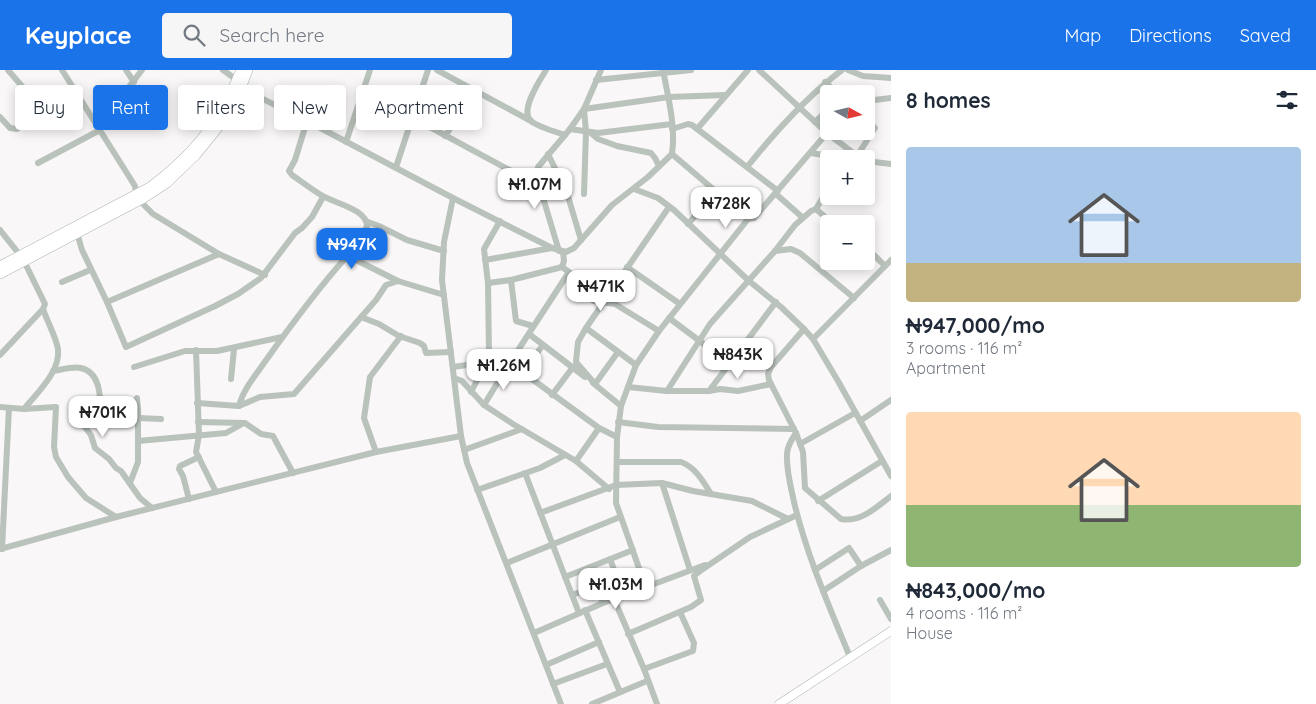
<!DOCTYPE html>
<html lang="en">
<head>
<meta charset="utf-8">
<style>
  :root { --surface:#fff; --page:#f6f6f7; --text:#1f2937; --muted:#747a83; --accent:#1a73e8 }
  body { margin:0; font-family:Quicksand,sans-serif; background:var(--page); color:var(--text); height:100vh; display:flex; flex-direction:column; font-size:19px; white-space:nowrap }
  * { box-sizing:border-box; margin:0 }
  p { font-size:16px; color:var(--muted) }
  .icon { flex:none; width:28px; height:28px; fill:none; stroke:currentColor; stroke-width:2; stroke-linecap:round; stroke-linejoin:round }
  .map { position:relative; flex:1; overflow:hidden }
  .sheet { display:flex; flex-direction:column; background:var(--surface); width:425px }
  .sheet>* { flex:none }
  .banner { position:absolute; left:15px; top:15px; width:475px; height:45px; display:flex; gap:10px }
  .needle { width:32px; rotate:98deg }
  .tools { position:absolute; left:820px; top:15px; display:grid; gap:10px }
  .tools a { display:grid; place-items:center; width:55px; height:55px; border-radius:5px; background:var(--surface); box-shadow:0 2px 12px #0003; font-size:25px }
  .price { position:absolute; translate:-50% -42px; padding:0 11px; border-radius:10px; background:#fff; color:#222; font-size:16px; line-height:32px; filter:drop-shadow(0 1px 2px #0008) }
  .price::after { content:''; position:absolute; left:50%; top:30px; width:15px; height:11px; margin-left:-8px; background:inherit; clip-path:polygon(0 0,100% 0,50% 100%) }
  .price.active { background:var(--accent); color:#fff }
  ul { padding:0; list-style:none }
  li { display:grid; align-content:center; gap:10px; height:265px; padding:0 15px }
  li span { display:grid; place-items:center; height:155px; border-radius:5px; color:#555 }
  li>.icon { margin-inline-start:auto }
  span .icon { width:90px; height:90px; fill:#fffc; stroke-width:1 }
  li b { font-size:21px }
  h2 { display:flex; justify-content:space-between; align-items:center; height:60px; padding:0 15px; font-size:21px }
  .pill { padding:0 18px; border-radius:5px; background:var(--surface); box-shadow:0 2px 12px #0003; font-size:18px; line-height:45px }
  .pill.active { background:var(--accent); color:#fff }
  header { display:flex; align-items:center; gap:30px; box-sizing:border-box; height:70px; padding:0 25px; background:var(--accent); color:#fff }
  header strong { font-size:24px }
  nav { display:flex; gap:28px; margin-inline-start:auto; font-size:18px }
  .search { width:350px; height:45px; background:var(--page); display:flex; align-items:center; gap:12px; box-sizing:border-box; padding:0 18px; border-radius:5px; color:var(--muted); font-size:19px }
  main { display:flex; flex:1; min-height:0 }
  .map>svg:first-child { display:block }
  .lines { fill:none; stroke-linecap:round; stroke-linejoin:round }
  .major-casing { stroke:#afb7b1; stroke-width:9 }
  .highway-casing { stroke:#afb6b1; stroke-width:10 }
  .minor { stroke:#bac2bc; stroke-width:6 }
  .major { stroke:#fff; stroke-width:8 }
  .highway { stroke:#fff; stroke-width:9 }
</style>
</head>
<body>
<header>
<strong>Keyplace</strong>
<div class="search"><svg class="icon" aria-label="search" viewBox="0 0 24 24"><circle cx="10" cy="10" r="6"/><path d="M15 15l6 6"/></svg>Search here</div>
<nav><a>Map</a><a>Directions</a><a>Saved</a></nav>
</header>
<main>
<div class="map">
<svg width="891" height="634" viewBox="0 0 891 634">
  <rect width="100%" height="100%" fill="#f9f7f7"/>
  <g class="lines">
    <!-- major casing -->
    <g class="major-casing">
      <path id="major" d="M779 634 891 561"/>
    </g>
    <!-- highway casing -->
    <g class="highway-casing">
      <g id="highway">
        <path d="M0 196 150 117C178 96 205 69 223 38 230 26 235 13 241 0"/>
        <path d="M0 204 144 128 167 113 196 85 225 49 237 29 248 0"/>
      </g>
    </g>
    <!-- minor -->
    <g class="minor">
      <path d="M8 0 45 43"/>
      <path d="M62 0 135 116C136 129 144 135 153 144L219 184 265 205"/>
      <path d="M126 0 134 12"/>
      <path d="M223 0 237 10"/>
      <path d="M437 0 531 51"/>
      <path d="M546 0C540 10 519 41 531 51 538 57 556 62 565 65"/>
      <path d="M759 0 827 63 861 89"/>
      <path d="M848 0 863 6 891 8"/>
      <path d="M596 10 691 0"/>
      <path d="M825 12 838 24"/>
      <path d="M241 18 307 51 453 128 552 178 566 182 574 178 612 135 648 107 672 84C676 56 668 27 663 0"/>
      <path d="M866 31 891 28"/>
      <path d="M584 39 669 27 726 25"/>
      <path d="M584 39 586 62 584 124"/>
      <path d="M0 47 10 58 17 59 77 25"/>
      <path d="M413 48 539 116"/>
      <path d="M307 51 295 90 289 101 292 105C302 112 311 119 321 125 333 133 368 139 367 157L349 184 350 187 398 211 444 225"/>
      <path d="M815 52 829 39"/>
      <path d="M98 57 142 0"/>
      <path d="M570 59 598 63 672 54"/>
      <path d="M672 59 688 54 692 55 778 121"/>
      <path d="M697 59 748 0"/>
      <path d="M591 63 598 69 617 76 651 83 655 88 659 96"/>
      <path d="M445 66 475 21"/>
      <path d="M346 72 370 0"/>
      <path d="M811 83 849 89"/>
      <path d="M548 84 567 123 581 170"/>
      <path d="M672 84 748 149"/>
      <path d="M857 86 875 58 866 49"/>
      <path d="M866 91 891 94"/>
      <path d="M38 93 100 60"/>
      <path d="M396 97 428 0"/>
      <path d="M747 97C775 62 806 27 842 0"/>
      <path d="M634 119 658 128 674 140 749 211 781 237 804 259 813 269 838 311 891 406"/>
      <path d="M776 124 802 147"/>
      <path d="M453 128 444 172 442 210 461 366 467 393 561 634"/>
      <path d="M816 139 829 117"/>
      <path d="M368 152 379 156 407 170 444 181"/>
      <path d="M688 154 716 122"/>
      <path d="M0 160 20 185"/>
      <path d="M77 163 82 180 107 232 219 184"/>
      <path d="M866 177 885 196"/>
      <path d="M559 181 538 111V97L570 59 584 39 601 0"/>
      <path d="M775 181 791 179 800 183 854 228"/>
      <path d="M485 190 552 178"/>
      <path d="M24 191 45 234 43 239C47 251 56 267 58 279 61 301 37 323 24 339"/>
      <path d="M562 197 564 191 563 182"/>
      <path d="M627 197 680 234"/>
      <path d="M511 210 516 251 533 256"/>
      <path d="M62 212 90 200"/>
      <path d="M488 213 511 210 562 197 569 202 578 220 594 231 615 234 659 261"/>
      <path d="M107 232 126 277 215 236 238 224 261 208 295 163 302 158 312 147 323 127"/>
      <path d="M361 247 379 254 399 266 420 273 424 276 426 283 451 282"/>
      <path d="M669 248 729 293"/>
      <path d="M586 258 636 295"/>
      <path d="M804 259 771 297 768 304 769 310 796 363 803 382 805 418 841 449C860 453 877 437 891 426"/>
      <path d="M529 264 585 307"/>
      <path d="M813 269 891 190"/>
      <path d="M196 280 199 365 196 382 216 422"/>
      <path d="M0 285 43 239"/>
      <path d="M489 287 507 297"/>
      <path d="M510 293 599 358 617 367"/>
      <path d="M134 297 185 281H217L282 267"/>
      <path d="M453 297 487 292"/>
      <path d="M53 301C61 300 73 296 81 298 103 303 100 333 101 350"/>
      <path d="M522 302 543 275"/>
      <path d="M454 308 462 311 484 335 513 354 576 391 609 419"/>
      <path d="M231 309 234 279"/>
      <path d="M593 313 621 336"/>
      <path d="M595 314 576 292 578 272 586 258 669 137"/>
      <path d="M595 314 618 282"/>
      <path d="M628 317 667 321H709L720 319 738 321 771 314"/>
      <path d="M667 321 710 254 775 181 795 155 811 141 816 139 833 154"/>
      <path d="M709 321 776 232"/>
      <path d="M471 322 489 287 488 213 484 179 500 151"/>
      <path d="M552 325 573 297"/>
      <path d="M197 333 239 336 260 327 294 324 376 230 386 215 398 211"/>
      <path d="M484 335 507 297 569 202"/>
      <path d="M239 336C243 320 255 306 264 293 291 255 318 218 349 184"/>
      <path d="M0 337 24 339 56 337 54 377 56 387 68 407 86 428 116 447"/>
      <path d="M77 347 91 365 95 378 109 389 116 398 121 401 140 428 152 438"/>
      <path d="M138 348 161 349"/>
      <path d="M860 351 891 330"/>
      <path d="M198 352 245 353 261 364 273 366 293 403"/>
      <path d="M618 352 658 357 794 359"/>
      <path d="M796 363C792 369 787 376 787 384 786 400 791 417 794 432 807 486 829 536 850 587"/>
      <path d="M138 371 226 363 242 354"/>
      <path d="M800 374 855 343"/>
      <path d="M464 380 522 359"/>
      <path d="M376 382 364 348 370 307 401 266"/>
      <path d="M576 391 599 358"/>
      <path d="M617 392H681C695 397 703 411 711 424"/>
      <path d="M525 403 579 543"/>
      <path d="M130 413 138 392V341L137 328"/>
      <path d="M662 413 690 500"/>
      <path d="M477 420 540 398 565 385"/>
      <path d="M189 429 183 406 179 399 180 396 199 387"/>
      <path d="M818 431 882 391"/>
      <path d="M540 443 616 415 662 413 693 421 752 431 788 449"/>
      <path d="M0 479 116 447 376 382 461 366"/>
      <path d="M2 479 9 338"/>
      <path d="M610 489 624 526"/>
      <path d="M507 493 620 447"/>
      <path d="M590 497 603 533"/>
      <path d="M815 500 849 478 861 496"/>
      <path d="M565 507 633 480"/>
      <path d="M646 518 616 433 617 367 621 336 636 295 659 261 748 149 754 148 827 63"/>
      <path d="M823 521 861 496 891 480"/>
      <path d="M572 525 597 516"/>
      <path d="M614 529 644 599 657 634"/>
      <path d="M880 530 891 549"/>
      <path d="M585 540 620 622"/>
      <path d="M534 563 603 533 705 495"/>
      <path d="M628 564 691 537 701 530 694 506 700 501 750 467 797 445"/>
      <path d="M546 595 599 572"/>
      <path d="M644 599 693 581 694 573 680 542"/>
      <path d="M553 614 607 594"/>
      <path d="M592 634 647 611"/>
    </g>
    <!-- major -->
    <use href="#major" class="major"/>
    <!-- highway -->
    <use href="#highway" class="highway"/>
  </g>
</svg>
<div class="tools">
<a><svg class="needle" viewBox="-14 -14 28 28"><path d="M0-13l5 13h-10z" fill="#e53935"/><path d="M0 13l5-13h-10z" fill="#747a83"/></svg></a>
<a>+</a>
<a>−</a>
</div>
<b class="price" style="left:535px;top:140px">₦1.07M</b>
<b class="price" style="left:726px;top:159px">₦728K</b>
<b class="price active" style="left:352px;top:200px">₦947K</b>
<b class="price" style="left:601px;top:242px">₦471K</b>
<b class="price" style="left:738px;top:310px">₦843K</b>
<b class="price" style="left:504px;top:321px">₦1.26M</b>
<b class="price" style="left:103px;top:368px">₦701K</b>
<b class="price" style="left:616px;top:540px">₦1.03M</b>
<div class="banner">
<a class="pill">Buy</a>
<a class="pill active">Rent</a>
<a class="pill">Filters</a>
<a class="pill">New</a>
<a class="pill">Apartment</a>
</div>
</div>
<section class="sheet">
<h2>8 homes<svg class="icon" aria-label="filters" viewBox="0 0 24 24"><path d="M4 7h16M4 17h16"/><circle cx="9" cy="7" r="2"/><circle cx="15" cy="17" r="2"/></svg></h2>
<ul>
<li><span style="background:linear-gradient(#a9c7e8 75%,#c2b280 0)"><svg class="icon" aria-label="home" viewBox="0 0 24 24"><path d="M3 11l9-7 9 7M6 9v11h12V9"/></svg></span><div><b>₦947,000/mo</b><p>3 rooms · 116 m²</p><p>Apartment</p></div></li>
<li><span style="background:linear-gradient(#ffd9b3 60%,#8fb573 0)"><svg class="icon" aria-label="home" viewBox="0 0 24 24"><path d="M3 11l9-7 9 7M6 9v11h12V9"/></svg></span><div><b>₦843,000/mo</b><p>4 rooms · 116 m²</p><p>House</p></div></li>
</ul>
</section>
</main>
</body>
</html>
